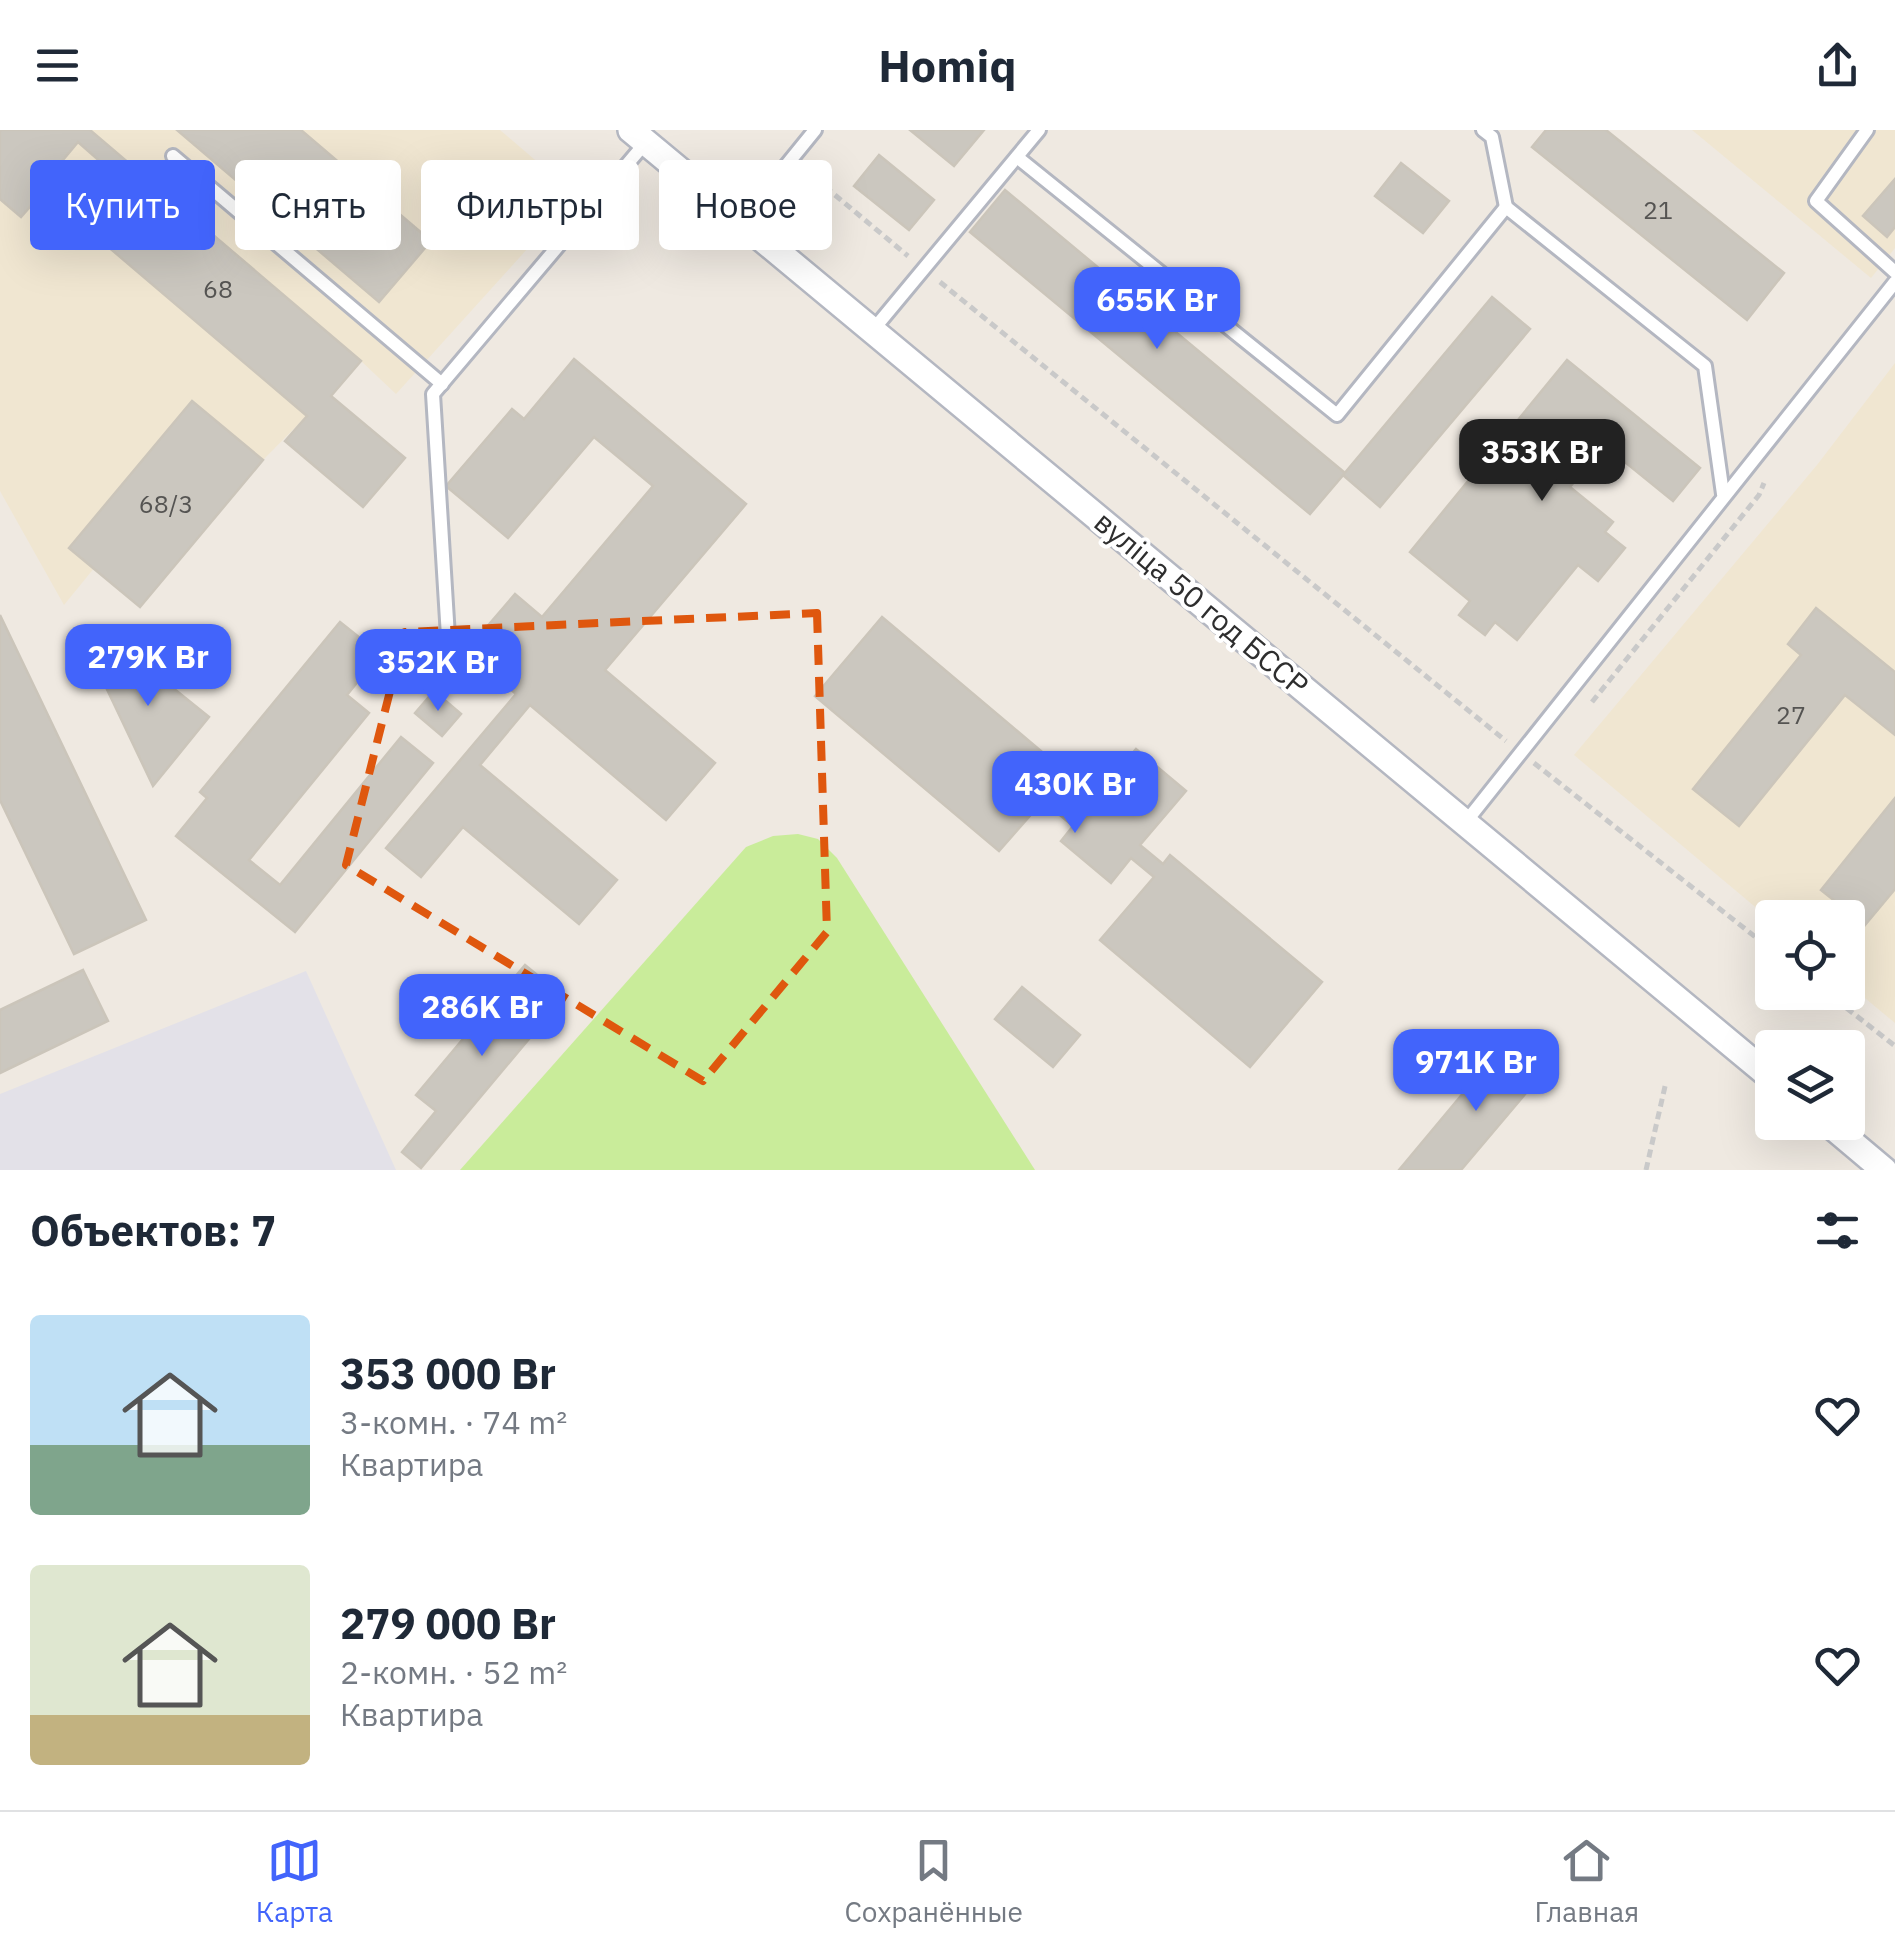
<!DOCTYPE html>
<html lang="ru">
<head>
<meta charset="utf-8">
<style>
  :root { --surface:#fff; --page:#f2f2f3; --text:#1f2937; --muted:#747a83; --line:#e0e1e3; --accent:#4264fb }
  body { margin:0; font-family:"IBM Plex Sans",sans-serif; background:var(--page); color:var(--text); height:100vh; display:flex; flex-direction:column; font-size:38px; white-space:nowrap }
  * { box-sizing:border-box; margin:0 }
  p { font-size:32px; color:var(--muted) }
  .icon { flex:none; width:55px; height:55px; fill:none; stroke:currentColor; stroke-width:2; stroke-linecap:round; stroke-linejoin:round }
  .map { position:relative; height:1040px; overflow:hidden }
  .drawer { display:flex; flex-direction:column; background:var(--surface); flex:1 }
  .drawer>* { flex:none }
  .top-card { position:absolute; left:30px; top:30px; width:1000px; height:90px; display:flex; gap:20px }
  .fabs { position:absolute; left:1755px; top:770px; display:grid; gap:20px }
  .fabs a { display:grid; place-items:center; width:110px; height:110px; border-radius:10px; background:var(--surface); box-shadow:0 10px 40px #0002; font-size:50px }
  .price { position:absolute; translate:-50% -85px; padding:0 22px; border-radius:20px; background:var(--accent); color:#fff; font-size:32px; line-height:65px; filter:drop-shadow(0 2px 5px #0008) }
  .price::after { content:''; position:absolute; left:50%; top:60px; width:30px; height:22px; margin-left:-15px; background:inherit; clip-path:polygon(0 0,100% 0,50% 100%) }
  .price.selected { background:#222; color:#fff }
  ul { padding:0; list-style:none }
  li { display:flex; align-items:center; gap:30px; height:250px; padding:0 30px }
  li span { display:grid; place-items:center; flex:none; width:280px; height:200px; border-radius:10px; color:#555 }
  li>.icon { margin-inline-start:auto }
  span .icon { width:120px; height:120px; fill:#fffc; stroke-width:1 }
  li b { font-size:42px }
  h2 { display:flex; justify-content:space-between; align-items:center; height:120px; padding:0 30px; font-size:42px }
  .pill { padding:0 35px; border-radius:10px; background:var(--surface); box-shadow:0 10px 40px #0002; font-size:35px; line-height:90px }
  .pill.selected { background:var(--accent); color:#fff }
  header { display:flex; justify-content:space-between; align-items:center; height:130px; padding:0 30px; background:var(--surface); font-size:45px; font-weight:800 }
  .tab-bar { display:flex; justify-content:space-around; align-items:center; height:140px; border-top:2px solid var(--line); background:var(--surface); font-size:28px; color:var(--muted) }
  .tab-bar a { display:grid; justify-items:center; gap:5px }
  .tab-bar .selected { color:var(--accent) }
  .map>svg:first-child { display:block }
  .industrial { fill:#e3e1e8 }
  .education { fill:#f0e6d1 }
  .pitch { fill:#c9ec9a }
  .building { fill:#cbc7bf; stroke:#cbc5ba; stroke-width:2.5 }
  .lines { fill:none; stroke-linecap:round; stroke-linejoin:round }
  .lane-casing { stroke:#b4b7c1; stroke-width:18 }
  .street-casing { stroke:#b4b7c1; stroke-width:30 }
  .path { stroke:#c9c9c9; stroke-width:5; stroke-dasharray:8 5; stroke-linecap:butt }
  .lane { stroke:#fff; stroke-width:12 }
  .street { stroke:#fff; stroke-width:25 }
  .marked { fill:none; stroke:#df570e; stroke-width:8; stroke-dasharray:20 12; stroke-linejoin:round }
  .labels { text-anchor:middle; stroke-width:8; stroke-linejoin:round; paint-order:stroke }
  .number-label { font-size:25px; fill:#555452 }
  .street-label { font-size:30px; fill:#2e2e2e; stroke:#fff }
</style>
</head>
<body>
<header><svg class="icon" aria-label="menu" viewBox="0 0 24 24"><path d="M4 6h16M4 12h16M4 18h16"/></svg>Homiq<svg class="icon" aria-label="share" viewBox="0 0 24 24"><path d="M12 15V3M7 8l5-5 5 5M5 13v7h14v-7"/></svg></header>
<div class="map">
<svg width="1895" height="1040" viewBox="0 0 1895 1040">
  <rect width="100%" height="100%" fill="#efe9e1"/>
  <!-- industrial -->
  <path class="industrial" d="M306 841 396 1040H0V964Z"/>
  <!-- education -->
  <g class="education">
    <path d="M0 0H500L576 65 396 264 361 231 263 330 215 290 64 475 0 361Z"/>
    <path d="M1692 0H1895V118L1871 148Z"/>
    <path d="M1895 233V893L1848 854V788H1772V791L1574 625 1817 335Z"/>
  </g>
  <!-- pitch -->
  <path class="pitch" d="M798 704 818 709 837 728 1035 1040H460L746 717 773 706Z"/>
  <!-- building -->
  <g class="building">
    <path d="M0 0H90L361 231 331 266 405 328 363 377 285 311 307 286 72 86 111 41 78 12 53 42 57 46 21 87 0 69Z"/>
    <path d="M177 0H301L431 111 379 172Z"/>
    <path d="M910 0H984L954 36Z"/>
    <path d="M1546 0H1606L1784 143 1747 190 1532 17Z"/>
    <path d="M879 25 934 70 909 100 854 56Z"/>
    <path d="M1401 33 1449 71 1423 103 1375 66Z"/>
    <path d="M1895 49V97L1887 107 1863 86Z"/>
    <path d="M1005 60 1345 343 1310 384 970 102Z"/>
    <path d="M1492 167 1530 199 1380 377 1343 345Z"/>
    <path d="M574 229 746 374 605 540 715 633 666 690 530 575 480 635 617 750 579 794 463 697 421 747 386 718 516 564 466 521 515 464 542 487 653 356 594 307 508 408 446 356 512 279 524 289Z"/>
    <path d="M1567 230 1700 338 1673 371 1604 315 1570 357 1613 392 1605 402 1625 418 1598 451 1578 435 1517 510 1495 492 1485 505 1459 485 1470 471 1410 422Z"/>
    <path d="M192 271 263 330 140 477 69 418Z"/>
    <path d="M1816 478 1895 542V605L1845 565 1739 696 1693 659 1801 525 1788 514Z"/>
    <path d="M0 485 146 790 74 824 0 670Z"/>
    <path d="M882 487 1067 643 1061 649 1089 674 1136 619 1186 661 1140 715 1163 734 1170 725 1322 852 1250 937 1100 810 1154 747 1131 728 1111 753 1061 711 1073 696 1043 671 999 721 815 566Z"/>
    <path d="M340 492 380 524 347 565 369 583 249 730 280 755 401 607 433 633 295 802 176 706 207 668 200 662Z"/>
    <path d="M111 508 209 587 153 656 93 530Z"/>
    <path d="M434 561 461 584 442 606 415 583Z"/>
    <path d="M1895 668V759L1865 795 1821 760Z"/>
    <path d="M525 835 564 867 421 1038 402 1022 436 981 416 965Z"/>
    <path d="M83 840 108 891 0 943V880Z"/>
    <path d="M1022 857 1080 905 1053 937 995 889Z"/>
    <path d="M1505 913 1542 944 1461 1040H1399Z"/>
  </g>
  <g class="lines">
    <!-- lane casing -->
    <g class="lane-casing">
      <g id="lane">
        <path d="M1483 0 1492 7 1506 77"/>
        <path d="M1867 0 1816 71 1895 142"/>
        <path d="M173 26 442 254"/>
        <path d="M1017 27 1337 285 1506 77 1705 236 1723 364"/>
        <path d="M741 91 815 0"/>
        <path d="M873 200 1039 0"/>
        <path d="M450 539 433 264 646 12"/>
        <path d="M1465 693 1895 152"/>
      </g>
    </g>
    <!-- street casing -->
    <g class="street-casing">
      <g id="street">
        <path d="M631 0 1772 948"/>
        <path d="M1827 992 1884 1040"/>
      </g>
    </g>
    <!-- path -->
    <g class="path">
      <path d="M805 40 908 126"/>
      <path d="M940 152 1506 611"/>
      <path d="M1592 572 1759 365 1764 353"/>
      <path d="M1534 633 1772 820"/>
      <path d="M1826 862 1895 916"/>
      <path d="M1646 1040 1666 952"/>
    </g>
    <!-- lane -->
    <use href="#lane" class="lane"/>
    <!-- street -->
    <use href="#street" class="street"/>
  </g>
  <!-- marked area -->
  <path class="marked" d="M817 483 827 802 703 951 346 735 405 502Z"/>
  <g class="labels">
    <!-- number labels -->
    <g class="number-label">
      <text x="1658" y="89">21</text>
      <text x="218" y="168">68</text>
      <text x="166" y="383">68/3</text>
      <text x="1791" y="594">27</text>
    </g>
    <!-- street labels -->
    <g class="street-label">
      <text transform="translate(1201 474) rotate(40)" y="10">вуліца 50 год БССР</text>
    </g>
  </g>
</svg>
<div class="fabs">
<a><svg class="icon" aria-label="locate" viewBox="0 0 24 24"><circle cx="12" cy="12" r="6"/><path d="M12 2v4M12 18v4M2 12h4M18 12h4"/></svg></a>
<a><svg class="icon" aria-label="layers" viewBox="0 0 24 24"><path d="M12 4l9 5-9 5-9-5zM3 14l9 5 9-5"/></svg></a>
</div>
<b class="price" style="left:1157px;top:222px">655K Br</b>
<b class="price selected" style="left:1542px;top:374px">353K Br</b>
<b class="price" style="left:148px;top:579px">279K Br</b>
<b class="price" style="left:438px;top:584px">352K Br</b>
<b class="price" style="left:1075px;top:706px">430K Br</b>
<b class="price" style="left:482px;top:929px">286K Br</b>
<b class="price" style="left:1476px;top:984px">971K Br</b>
<div class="top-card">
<a class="pill selected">Купить</a>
<a class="pill">Снять</a>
<a class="pill">Фильтры</a>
<a class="pill">Новое</a>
</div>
</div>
<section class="drawer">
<h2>Объектов: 7<svg class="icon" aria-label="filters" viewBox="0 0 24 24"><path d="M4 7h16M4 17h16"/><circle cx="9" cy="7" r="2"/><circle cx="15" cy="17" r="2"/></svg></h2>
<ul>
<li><span style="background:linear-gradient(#bfe0f5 65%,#7fa58c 0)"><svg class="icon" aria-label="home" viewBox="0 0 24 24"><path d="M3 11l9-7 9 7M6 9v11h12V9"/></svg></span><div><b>353 000 Br</b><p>3-комн. · 74 m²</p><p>Квартира</p></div><svg class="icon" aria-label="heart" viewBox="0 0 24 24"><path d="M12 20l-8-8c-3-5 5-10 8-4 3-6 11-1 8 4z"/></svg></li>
<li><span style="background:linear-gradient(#dfe7d0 75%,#c2b280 0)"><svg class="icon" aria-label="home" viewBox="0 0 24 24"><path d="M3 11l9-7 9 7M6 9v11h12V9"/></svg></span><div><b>279 000 Br</b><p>2-комн. · 52 m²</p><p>Квартира</p></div><svg class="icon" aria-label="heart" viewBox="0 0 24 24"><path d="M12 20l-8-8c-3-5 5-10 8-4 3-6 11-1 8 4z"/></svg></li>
</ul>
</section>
<nav class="tab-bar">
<a class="selected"><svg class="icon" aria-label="map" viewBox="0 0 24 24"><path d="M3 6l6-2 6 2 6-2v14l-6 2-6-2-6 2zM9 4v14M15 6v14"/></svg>Карта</a>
<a><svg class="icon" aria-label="saved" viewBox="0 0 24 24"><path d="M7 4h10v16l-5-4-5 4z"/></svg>Сохранённые</a>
<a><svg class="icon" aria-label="home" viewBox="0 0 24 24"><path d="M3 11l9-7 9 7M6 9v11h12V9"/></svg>Главная</a>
</nav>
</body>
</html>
